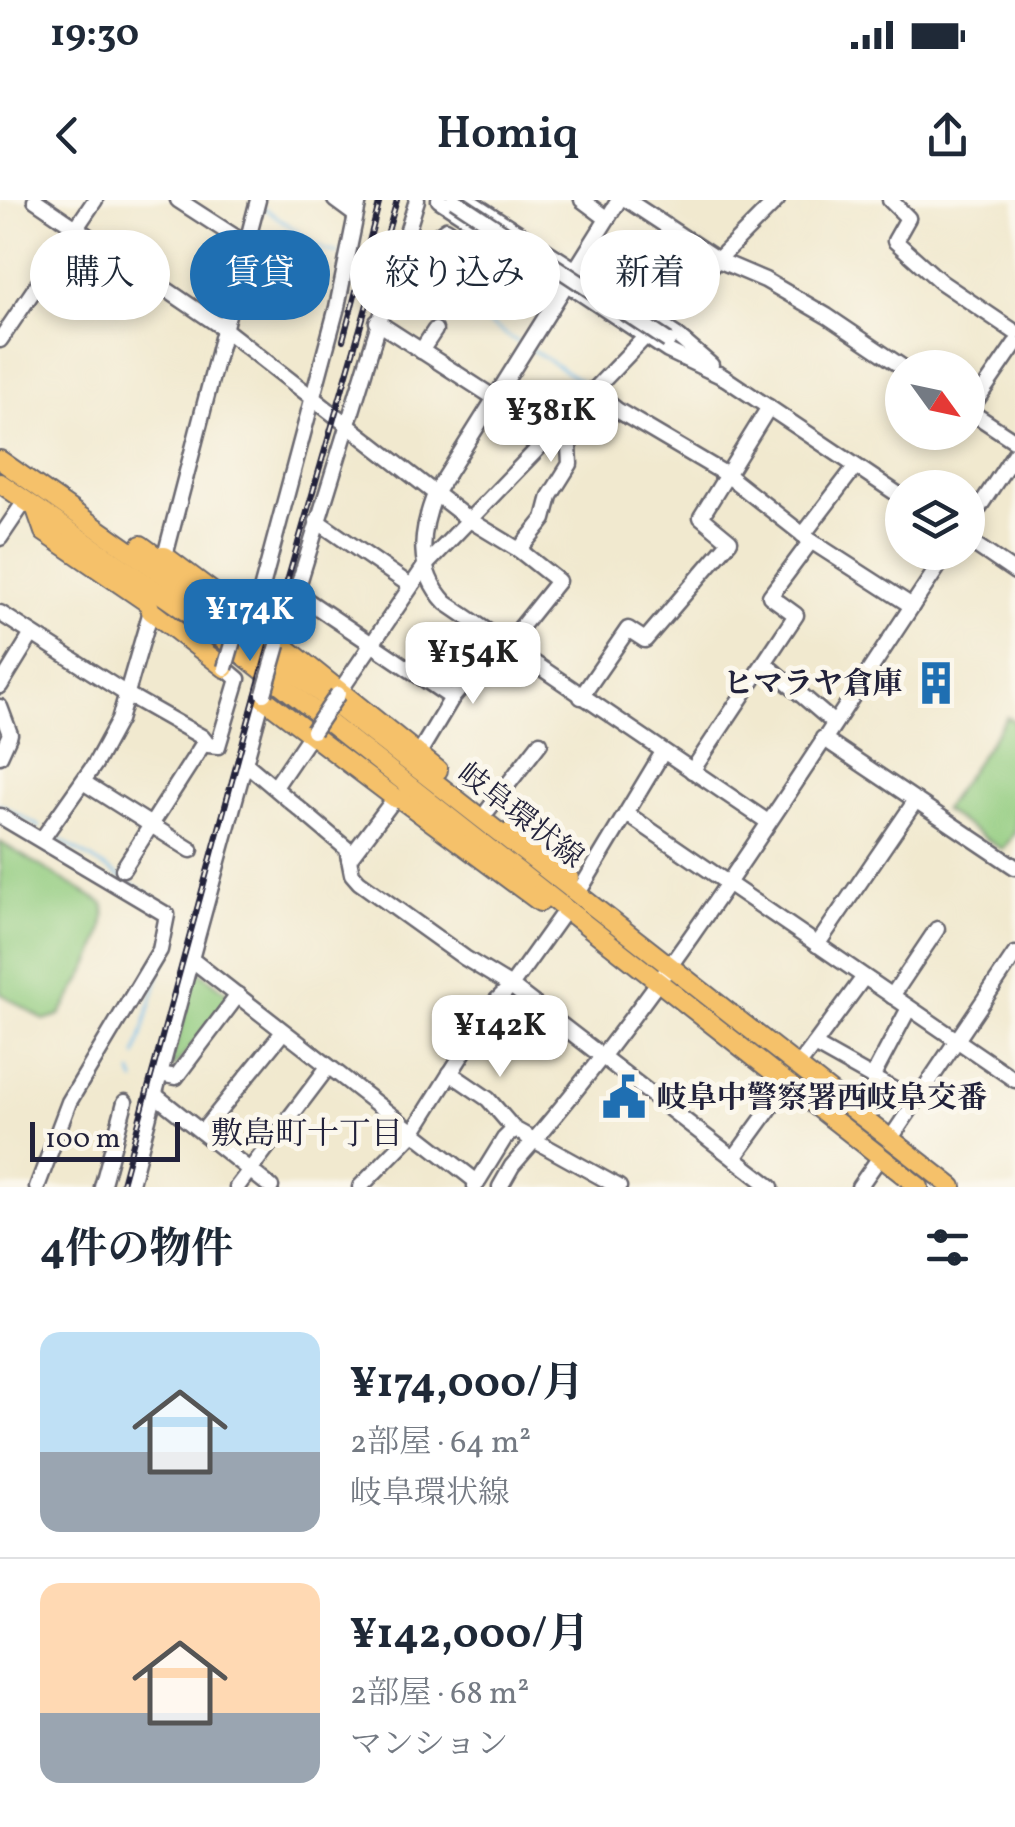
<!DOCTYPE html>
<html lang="ja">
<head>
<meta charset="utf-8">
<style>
  :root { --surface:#fff; --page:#f2f2f3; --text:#1f2937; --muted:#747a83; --line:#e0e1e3; --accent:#1f6fb2 }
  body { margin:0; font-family:Vollkorn,"Noto Serif JP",serif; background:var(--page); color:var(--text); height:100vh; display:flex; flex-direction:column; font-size:38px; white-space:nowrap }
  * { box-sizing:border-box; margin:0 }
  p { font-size:32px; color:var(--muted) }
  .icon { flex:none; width:55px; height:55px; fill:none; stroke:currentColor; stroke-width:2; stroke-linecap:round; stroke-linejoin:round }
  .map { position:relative; height:987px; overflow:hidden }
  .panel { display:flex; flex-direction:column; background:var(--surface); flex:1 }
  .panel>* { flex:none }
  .hud { position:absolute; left:30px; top:30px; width:955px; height:90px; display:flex; gap:20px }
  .needle { width:65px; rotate:123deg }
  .buttons { position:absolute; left:885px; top:150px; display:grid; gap:20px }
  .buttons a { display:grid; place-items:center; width:100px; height:100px; border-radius:50%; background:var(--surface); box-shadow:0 5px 15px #0003; font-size:50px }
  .scale { position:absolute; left:30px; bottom:25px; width:150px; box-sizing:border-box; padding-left:10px; border:5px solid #22223b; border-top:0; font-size:28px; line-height:35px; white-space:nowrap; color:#22223b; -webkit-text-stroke:8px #fbf7ec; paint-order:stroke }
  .price { position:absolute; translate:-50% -85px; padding:0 22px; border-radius:20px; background:#fff; color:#222; font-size:32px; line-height:65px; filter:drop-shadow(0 2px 5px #0008) }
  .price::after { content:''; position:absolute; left:50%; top:60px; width:30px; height:22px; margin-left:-15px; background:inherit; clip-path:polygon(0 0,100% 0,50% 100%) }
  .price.selected { background:var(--accent); color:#fff }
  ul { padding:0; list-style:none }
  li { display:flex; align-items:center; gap:30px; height:250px; padding:0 40px }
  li+li { border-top:2px solid var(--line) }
  li span { display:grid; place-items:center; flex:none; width:280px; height:200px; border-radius:20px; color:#555 }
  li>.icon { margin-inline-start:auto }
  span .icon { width:120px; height:120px; fill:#fffc; stroke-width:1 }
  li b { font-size:42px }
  h2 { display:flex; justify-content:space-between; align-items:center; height:120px; padding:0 40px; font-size:42px }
  .chip { padding:0 35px; border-radius:45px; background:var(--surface); box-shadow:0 5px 15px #0003; font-size:35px; line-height:90px }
  .chip.selected { background:var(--accent); color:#fff }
  .status { display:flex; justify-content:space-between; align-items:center; height:70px; padding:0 50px; background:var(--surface); direction:ltr }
  .status svg { height:28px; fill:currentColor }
  header { display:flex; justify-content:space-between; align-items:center; height:130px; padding:0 40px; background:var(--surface); font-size:45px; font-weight:600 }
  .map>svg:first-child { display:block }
  .green { fill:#93cc80; stroke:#5a775e; stroke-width:2.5 }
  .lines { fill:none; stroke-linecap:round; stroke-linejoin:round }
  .stream { stroke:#72bbeb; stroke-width:2.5 }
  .minor-casing { stroke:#6a686f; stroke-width:19 }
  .major-casing { stroke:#6a686f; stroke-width:22 }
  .minor { stroke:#fff; stroke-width:14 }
  .major { stroke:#f5c16b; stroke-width:18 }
  .rail-casing { stroke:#22223b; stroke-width:6 }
  .rail { stroke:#fbf7ec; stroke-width:2.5; stroke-dasharray:8; stroke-linecap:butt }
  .minor-bridge-casing { stroke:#6a686f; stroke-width:19; stroke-linecap:butt }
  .minor-bridge { stroke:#fff; stroke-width:14 }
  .labels { text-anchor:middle; stroke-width:10; stroke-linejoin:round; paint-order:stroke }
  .poi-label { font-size:30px; font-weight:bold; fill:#22223b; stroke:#fbf7ec; text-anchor:end }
  .street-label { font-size:30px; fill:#22223b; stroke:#fbf7ec }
  .neighbourhood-label { font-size:32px; fill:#22223b; stroke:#fbf7ec }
</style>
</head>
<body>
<div class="status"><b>19:30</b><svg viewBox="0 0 49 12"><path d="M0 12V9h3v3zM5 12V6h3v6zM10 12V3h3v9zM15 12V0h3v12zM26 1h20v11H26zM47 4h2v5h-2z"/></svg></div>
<header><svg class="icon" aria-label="back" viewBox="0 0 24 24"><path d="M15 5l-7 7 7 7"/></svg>Homiq<svg class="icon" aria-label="share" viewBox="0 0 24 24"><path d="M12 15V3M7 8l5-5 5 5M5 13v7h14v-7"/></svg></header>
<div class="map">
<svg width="1015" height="987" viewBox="0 0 1015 987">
  <rect width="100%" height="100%" fill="#fbf7ec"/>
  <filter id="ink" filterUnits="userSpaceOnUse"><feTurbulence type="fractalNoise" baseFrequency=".01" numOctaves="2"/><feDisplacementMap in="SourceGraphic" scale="20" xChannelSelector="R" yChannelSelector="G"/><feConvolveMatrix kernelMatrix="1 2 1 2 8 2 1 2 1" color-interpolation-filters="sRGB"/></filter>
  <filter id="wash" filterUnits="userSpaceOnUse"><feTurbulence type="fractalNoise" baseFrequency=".0048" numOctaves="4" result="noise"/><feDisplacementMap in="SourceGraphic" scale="40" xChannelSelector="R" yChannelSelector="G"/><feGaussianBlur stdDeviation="2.25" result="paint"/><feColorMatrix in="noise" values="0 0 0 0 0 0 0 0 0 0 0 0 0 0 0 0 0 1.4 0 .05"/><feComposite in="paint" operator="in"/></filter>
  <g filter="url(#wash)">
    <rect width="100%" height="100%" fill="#f1e9cf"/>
    <!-- green -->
    <g class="green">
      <path d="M1007 517 1015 522V632L1003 650 943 610Z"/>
      <path d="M0 642 104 704C108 744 80 781 60 815L44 820 0 793Z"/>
      <path d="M199 771 231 796 174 868 171 864 196 772Z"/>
    </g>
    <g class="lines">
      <!-- stream -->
      <g class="stream">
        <path d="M264 8 324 50 338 53"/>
        <path d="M405 71 521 144"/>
        <path d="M531 149 587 185"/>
        <path d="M0 604 40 627"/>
        <path d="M54 636 176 711 172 725"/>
        <path d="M136 856 164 757"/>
        <path d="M132 873 135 881"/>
      </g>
    </g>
  </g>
  <g filter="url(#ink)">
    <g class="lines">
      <!-- minor casing -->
      <g class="minor-casing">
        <g id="minor">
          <path d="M35 0 223 128 468 319 519 350 558 381 506 446"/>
          <path d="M178 0 246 44"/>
          <path d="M335 0 354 14"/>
          <path d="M417 0 296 393 452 498"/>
          <path d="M439 0 499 39"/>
          <path d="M468 0 676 135 711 165"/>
          <path d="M582 0 606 18"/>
          <path d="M619 0 436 292C420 331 415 370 446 403L768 622"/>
          <path d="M627 0 718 60 765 80 827 116 904 168"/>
          <path d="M890 0 908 18 895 41 941 82 1015 132"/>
          <path d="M405 43 449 77C472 68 469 46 499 39L668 151 725 178"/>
          <path d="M467 62 440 43 438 35 446 29 476 48"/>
          <path d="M377 122 569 246 570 264 550 296 544 319 519 350"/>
          <path d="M656 122 777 0"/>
          <path d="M0 140 95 0"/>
          <path d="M421 151 435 130"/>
          <path d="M719 174 902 297"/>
          <path d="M592 190 617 210 727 275 811 341 912 406"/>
          <path d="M968 210 1015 241"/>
          <path d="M969 211 1015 144"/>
          <path d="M317 321 411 386"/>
          <path d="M968 324 1015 253"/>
          <path d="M803 335 855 267"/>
          <path d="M0 338 25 301"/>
          <path d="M968 340 1015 372"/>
          <path d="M165 356 258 0"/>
          <path d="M0 413 128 495 202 537 208 545 218 546 238 479 225 468"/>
          <path d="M241 413 251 414 260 394 337 107 359 0"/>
          <path d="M278 445 296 393"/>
          <path d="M764 463 834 523"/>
          <path d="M0 486 32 434"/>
          <path d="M338 494 425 366 646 136"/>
          <path d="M581 497 628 429 645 440 730 341 701 317 769 207"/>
          <path d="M0 507 10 534 0 556"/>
          <path d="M823 538 1015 667"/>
          <path d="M419 553 452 498 500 442"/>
          <path d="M244 562 347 649 352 674 359 682 465 758 511 786 771 987"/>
          <path d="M692 571 796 415 770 396 811 341"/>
          <path d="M83 582 151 625 205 541"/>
          <path d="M275 587 313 531"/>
          <path d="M488 610 540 543"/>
          <path d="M627 614 1015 880"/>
          <path d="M0 616 167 715 160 750 69 902 37 987"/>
          <path d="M42 639 95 564 119 520 151 411"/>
          <path d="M349 659 395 598"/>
          <path d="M123 669 151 625 191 650"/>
          <path d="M577 695 663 552"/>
          <path d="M817 745 916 600"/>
          <path d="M191 759 264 494"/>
          <path d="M892 796 937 729"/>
          <path d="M814 845 864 777"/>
          <path d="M798 866 814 845 916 902"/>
          <path d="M450 873 488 899 514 929 619 987"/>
          <path d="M160 874 191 759 477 982"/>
          <path d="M872 878 909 808"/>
          <path d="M155 895 271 987"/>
          <path d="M202 932 283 832"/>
          <path d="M891 938 1015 754"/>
          <path d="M734 958 787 885"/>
          <path d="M475 986 504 939 514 929"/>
          <path d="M102 987 125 902"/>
          <path d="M130 987 160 874 176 877 238 795"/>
          <path d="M237 987 328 867"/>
          <path d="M360 987 412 934 496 801 511 786 566 709"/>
          <path d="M500 987 512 966C678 777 808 560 948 352"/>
          <path d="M859 987 880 957"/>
        </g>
      </g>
      <!-- major casing -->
      <g class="major-casing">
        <g id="major">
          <path d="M0 260 178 385 340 508 952 987"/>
          <path d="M0 283 200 421 919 987"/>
          <path d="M36 309 44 332 148 403 151 411 225 468"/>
          <path d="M141 345 156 356H165L241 413"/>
          <path d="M279 442 438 570"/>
          <path d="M263 498 395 598 402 600 540 702"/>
          <path d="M513 629 553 660 569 678"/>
        </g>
      </g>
      <!-- minor -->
      <use href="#minor" class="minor"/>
      <!-- major -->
      <use href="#major" class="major"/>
      <!-- rail casing -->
      <g class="rail-casing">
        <g id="rail">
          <path d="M343 140 380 0"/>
          <path d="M121 987 277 416 397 0"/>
        </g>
      </g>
      <!-- rail -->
      <use href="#rail" class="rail"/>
      <!-- minor-bridge casing -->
      <g class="minor-bridge-casing">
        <g id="minor-bridge">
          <path d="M454 0 668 141"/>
          <path d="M225 468 241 413"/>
          <path d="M264 494 278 445"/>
          <path d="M313 531 338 494"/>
        </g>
      </g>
      <!-- minor-bridge -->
      <use href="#minor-bridge" class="minor-bridge"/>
    </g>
  </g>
  <!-- icons -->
  <defs>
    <g id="building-bare" transform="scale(3.45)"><path d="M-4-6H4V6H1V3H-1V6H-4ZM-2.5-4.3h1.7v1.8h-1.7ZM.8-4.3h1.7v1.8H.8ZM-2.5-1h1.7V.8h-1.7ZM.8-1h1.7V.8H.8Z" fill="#1f6fb2" stroke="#fbf7ec" stroke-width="2.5" paint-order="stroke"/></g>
    <g id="civic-bare" transform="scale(3.45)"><path d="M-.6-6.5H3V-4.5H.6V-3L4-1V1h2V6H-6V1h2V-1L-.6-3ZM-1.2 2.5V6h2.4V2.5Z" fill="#1f6fb2" stroke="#fbf7ec" stroke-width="2.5" paint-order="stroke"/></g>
  </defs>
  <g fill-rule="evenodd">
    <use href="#building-bare" x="936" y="483"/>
    <use href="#civic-bare" x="624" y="897"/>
  </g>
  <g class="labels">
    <!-- poi labels -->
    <g class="poi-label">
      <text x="903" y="493">ヒマラヤ倉庫</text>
      <text x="657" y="907" text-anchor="start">岐阜中警察署西岐阜交番</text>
    </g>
    <!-- street labels -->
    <g class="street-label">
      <text transform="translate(521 615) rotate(38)" y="10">岐阜環状線</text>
    </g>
    <!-- neighbourhood labels -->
    <g class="neighbourhood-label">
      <text x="307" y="944">敷島町十丁目</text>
    </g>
  </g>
</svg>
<div class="buttons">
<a><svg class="needle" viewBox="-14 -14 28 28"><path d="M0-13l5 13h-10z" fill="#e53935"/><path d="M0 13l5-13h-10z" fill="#747a83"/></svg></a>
<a><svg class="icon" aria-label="layers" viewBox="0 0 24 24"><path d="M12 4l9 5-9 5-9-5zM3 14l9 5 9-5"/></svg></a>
</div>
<div class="scale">100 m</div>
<b class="price" style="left:551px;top:265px">¥381K</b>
<b class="price selected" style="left:250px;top:464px">¥174K</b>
<b class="price" style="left:473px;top:507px">¥154K</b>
<b class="price" style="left:500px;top:880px">¥142K</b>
<div class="hud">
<a class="chip">購入</a>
<a class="chip selected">賃貸</a>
<a class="chip">絞り込み</a>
<a class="chip">新着</a>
</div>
</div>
<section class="panel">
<h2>4件の物件<svg class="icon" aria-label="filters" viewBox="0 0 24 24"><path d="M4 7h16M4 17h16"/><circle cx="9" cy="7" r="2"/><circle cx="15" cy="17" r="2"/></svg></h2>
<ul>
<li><span style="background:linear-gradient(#bfe0f5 60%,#9aa5b1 0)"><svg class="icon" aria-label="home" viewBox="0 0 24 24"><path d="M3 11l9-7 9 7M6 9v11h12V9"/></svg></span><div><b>¥174,000/月</b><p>2部屋 · 64 m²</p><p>岐阜環状線</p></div></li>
<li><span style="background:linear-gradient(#ffd9b3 65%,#9aa5b1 0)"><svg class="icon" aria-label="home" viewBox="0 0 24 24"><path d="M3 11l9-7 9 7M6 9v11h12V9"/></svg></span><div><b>¥142,000/月</b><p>2部屋 · 68 m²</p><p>マンション</p></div></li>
</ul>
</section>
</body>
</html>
